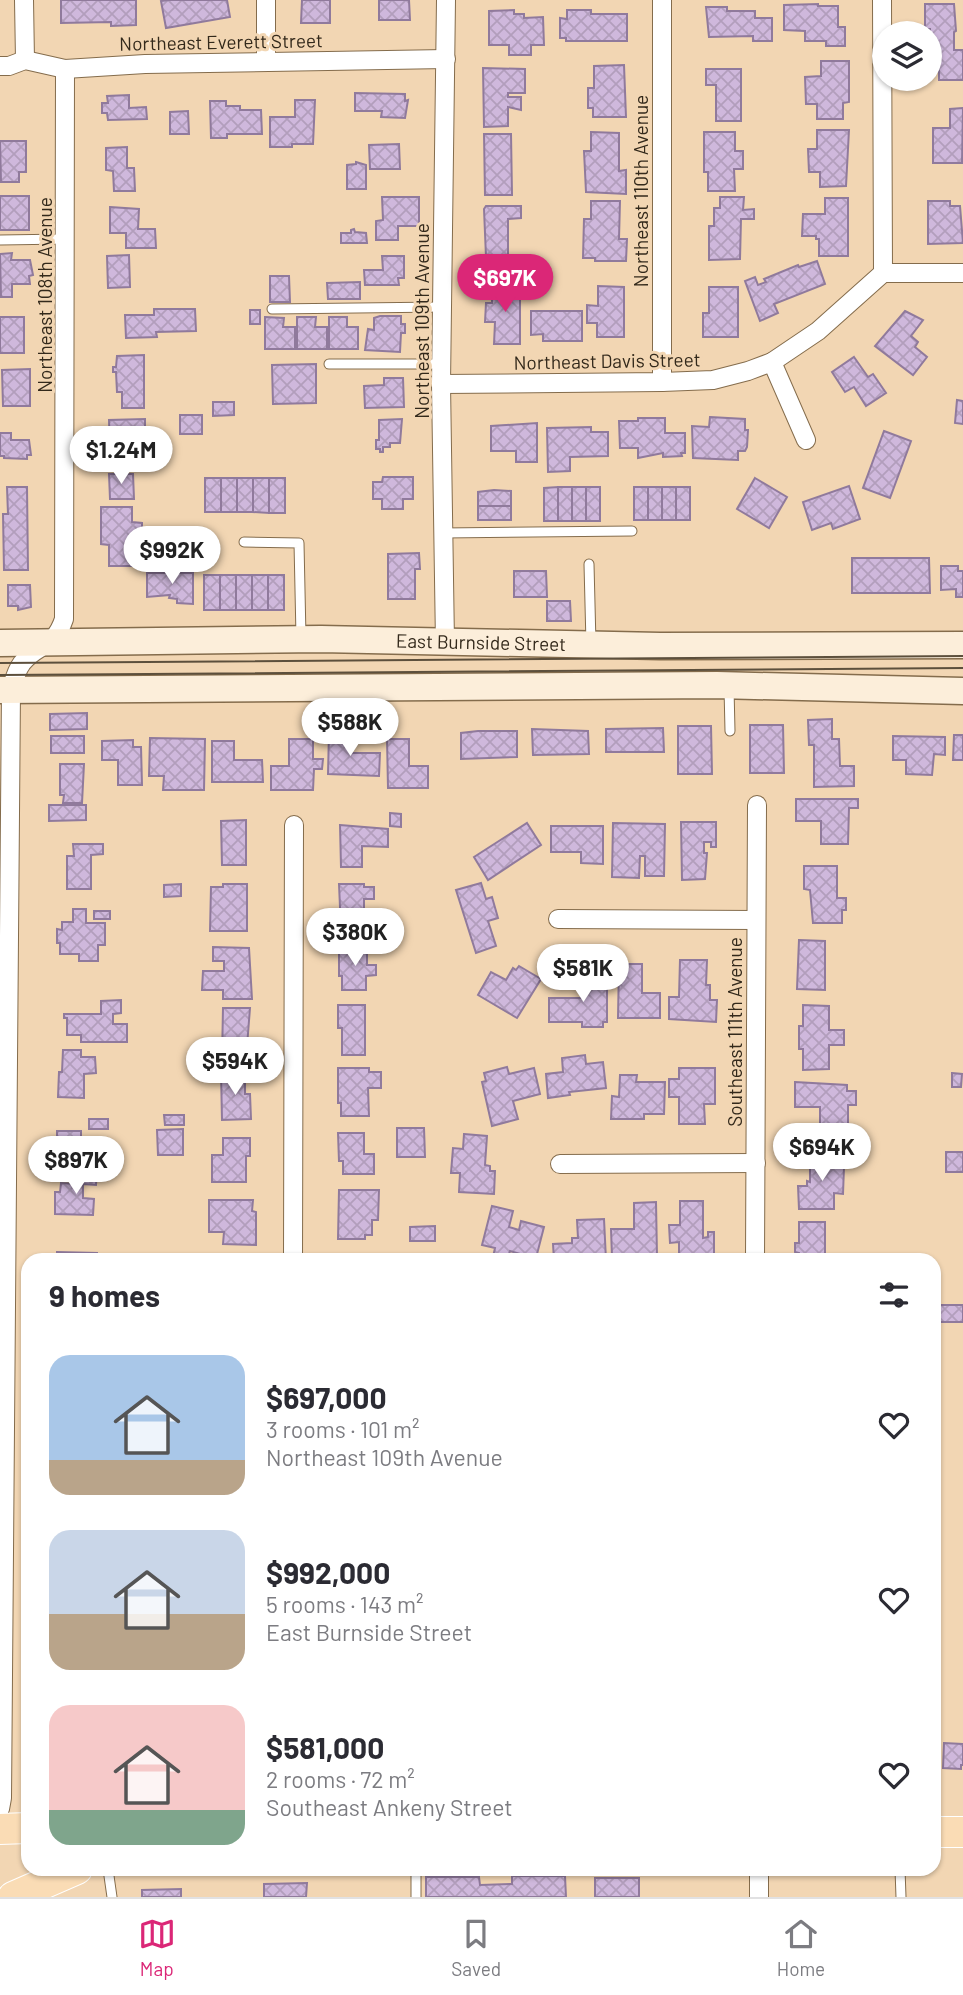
<!DOCTYPE html>
<html lang="en">
<head>
<meta charset="utf-8">
<style>
  :root { --surface:#fff; --page:#f2f2f3; --text:#2b2b33; --muted:#7c7c81; --line:#e1e1e2; --accent:#db2777 }
  body { margin:0; font-family:Barlow,sans-serif; background:var(--page); color:var(--text); height:100vh; display:flex; flex-direction:column; font-size:26px; white-space:nowrap }
  * { box-sizing:border-box; margin:0 }
  p { font-size:23px; color:var(--muted) }
  .icon { flex:none; width:38px; height:38px; fill:none; stroke:currentColor; stroke-width:2; stroke-linecap:round; stroke-linejoin:round }
  .map { position:relative; flex:1; overflow:hidden }
  .panel { position:absolute; left:21px; top:1253px; width:920px; height:623px; display:flex; flex-direction:column; background:var(--surface); border-radius:21px; box-shadow:0 2px 5px #0004 }
  .panel>* { flex:none }
  .buttons { position:absolute; left:872px; top:21px; display:grid; gap:14px }
  .buttons a { display:grid; place-items:center; width:70px; height:70px; border-radius:50%; background:var(--surface); box-shadow:0 2px 5px #0004; font-size:35px }
  .price { position:absolute; translate:-50% -60px; padding:0 16px; border-radius:24px; background:#fff; color:#222; font-size:23px; line-height:46px; filter:drop-shadow(0 2px 4px #0008) }
  .price::after { content:''; position:absolute; left:50%; top:42px; width:21px; height:16px; margin-left:-10px; background:inherit; clip-path:polygon(0 0,100% 0,50% 100%) }
  .price.active { background:var(--accent); color:#fff }
  ul { padding:0; list-style:none }
  li { display:flex; align-items:center; gap:21px; height:175px; padding:0 28px }
  li span { display:grid; place-items:center; flex:none; width:196px; height:140px; border-radius:21px; color:#555 }
  li>.icon { margin-inline-start:auto }
  span .icon { width:84px; height:84px; fill:#fffc; stroke-width:1 }
  li b { font-size:30px }
  h2 { display:flex; justify-content:space-between; align-items:center; height:84px; padding:0 28px; font-size:30px }
  .tab-bar { display:flex; justify-content:space-around; align-items:center; height:98px; border-top:2px solid var(--line); background:var(--surface); font-size:19px; color:var(--muted) }
  .tab-bar a { display:grid; justify-items:center; gap:4px }
  .tab-bar .active { color:var(--accent) }
  .map>svg:first-child { display:block }
  .building { fill:url(#building-cross-hatch); stroke:#907a9c; stroke-width:2 }
  .lines { fill:none; stroke-linecap:round; stroke-linejoin:round }
  .lane-casing { stroke:#846c4c; stroke-width:11 }
  .street-casing { stroke:#846c4c; stroke-width:20 }
  .secondary-casing { stroke:#846c4c; stroke-width:29 }
  .primary-casing { stroke:#fff; stroke-width:32 }
  .lane { stroke:#fff; stroke-width:9 }
  .street { stroke:#fff; stroke-width:18 }
  .secondary { stroke:#fceeda; stroke-width:26 }
  .primary { stroke:#fadcb5; stroke-width:30 }
  .tram { stroke:#5c4f3c; stroke-width:2 }
  .labels { text-anchor:middle; stroke-width:6; stroke-linejoin:round; paint-order:stroke }
  .street-label { font-size:19px; fill:#33291b; stroke:#f2d6b3 }
</style>
</head>
<body>
<div class="map">
<svg width="963" height="1897" viewBox="0 0 963 1897">
  <defs>
    <pattern id="building-cross-hatch" width="8" height="8" patternUnits="userSpaceOnUse" patternTransform="scale(1.75)"><rect width="8" height="8" fill="#cfb8dc"/><path d="M0 0l8 8M0 8l8-8" fill="none" stroke="#b29ebc"/></pattern>
  </defs>
  <rect width="100%" height="100%" fill="#f2d6b3"/>
  <!-- building -->
  <g class="building">
    <path d="M61 0H136V25L111 26V22L61 23Z"/>
    <path d="M169 0H227L230 17 166 28 161 1Z"/>
    <path d="M302 0H330V23H301Z"/>
    <path d="M379 0H409L410 20H379Z"/>
    <path d="M818 4V6H838V27H845V46H826V41H805V31L784 30V5Z"/>
    <path d="M925 4H954L956 31 954 32V50H963V80H939V49L930 48V29H925Z"/>
    <path d="M706 7H727V11H755V18H772V41H753V36L709 37Z"/>
    <path d="M514 10V14H524V18L543 17 544 45H531V55H509V45H489V11Z"/>
    <path d="M567 10H591V14H627V41H566V38H560V18L567 19Z"/>
    <path d="M821 61H849V102L843 103V119H817V104H806L805 77 821 76Z"/>
    <path d="M624 65 626 117H593V108H588V88H594V66Z"/>
    <path d="M483 68 525 69V93H508V97H521V110L508 107V126L484 127Z"/>
    <path d="M706 69H741V121H716V85H706Z"/>
    <path d="M355 93 405 94V101L408 100 405 118 381 117 382 111H355Z"/>
    <path d="M129 95V108L146 107 147 119 108 120 107 113H102V103H108L107 96Z"/>
    <path d="M295 100H315L313 144H292V147H270V117H295Z"/>
    <path d="M210 101H226V106H240V110H261L262 134H227V138H211Z"/>
    <path d="M963 108 962 163H933V128H950V109Z"/>
    <path d="M188 111 189 134H170V112Z"/>
    <path d="M817 130H849L846 186 820 187V172H809L808 149H817Z"/>
    <path d="M591 132 619 133V171L626 170V194L586 192 584 151H591Z"/>
    <path d="M704 132H735V151H743V169H734L735 191H708V172H704Z"/>
    <path d="M484 134H511L512 195H485Z"/>
    <path d="M0 141H26V172H19V182H1Z"/>
    <path d="M399 144 400 169H370L369 145Z"/>
    <path d="M127 147V168H134L135 191H114L113 171 106 170V148Z"/>
    <path d="M356 162 366 165V189H347V165L356 164Z"/>
    <rect x="0" y="196" width="29" height="34"/>
    <path d="M382 197H419V226H398V240H376V221L383 220Z"/>
    <path d="M720 197H744L743 210 754 209V219H741L740 259 709 260V226H714V208H720Z"/>
    <path d="M825 198H848V256H819V239H816V236H802L803 214H825Z"/>
    <path d="M591 201H620L619 239H627L626 261H595V258H583L584 219H591Z"/>
    <path d="M928 201H950V206H960L963 243 928 244Z"/>
    <path d="M486 206H521V218L508 219V257H486L484 209Z"/>
    <path d="M110 207 139 209 138 229H155L156 248H126V233H110Z"/>
    <path d="M354 229 355 232 366 233 367 243H341V233H351V230Z"/>
    <path d="M12 253 11 260H30L33 275 29 276 30 284H12V297H1L0 254Z"/>
    <path d="M129 255 130 287 108 288 107 256Z"/>
    <path d="M382 256H404V278H398L399 285H365L364 270H383Z"/>
    <path d="M817 261 825 284 774 304 778 313 760 321 745 281 755 277 758 285 766 282 764 279 798 265 799 267Z"/>
    <path d="M270 276H289L290 302H270Z"/>
    <path d="M360 282V299H328L327 283Z"/>
    <path d="M492 286H520V344H494L495 322H485L486 303H492Z"/>
    <path d="M598 286 624 287V337H597V323H587V305L598 306Z"/>
    <path d="M709 287H738V337H703V313H709Z"/>
    <path d="M154 309H195L196 331 156 332 157 337 126 338 125 315H154Z"/>
    <rect x="250" y="310" width="10" height="14"/>
    <path d="M531 311H582V341H543V334L531 335Z"/>
    <path d="M905 311 923 320 911 336 918 342 915 347 927 357 913 375 875 346Z"/>
    <path d="M380 316H401V324H405V333H401L400 352 365 350 368 329 374 330V318Z"/>
    <rect x="0" y="317" width="24" height="36"/>
    <path d="M265 317 284 318 283 327H295V349H265Z"/>
    <path d="M297 317H316L315 327H327V349H297Z"/>
    <path d="M329 317H347V327H358V349H329Z"/>
    <path d="M144 355V408H122V392H117L116 372H113V367H116L117 356Z"/>
    <path d="M854 357 868 377 873 374 886 393 866 406 854 387 845 392 832 372Z"/>
    <path d="M316 364V403L273 404 272 365Z"/>
    <path d="M30 369V406H3L2 370Z"/>
    <path d="M384 378H403L404 407 365 408 364 386 384 385Z"/>
    <path d="M957 400 963 401V424L955 423Z"/>
    <path d="M213 402H234V415L213 416Z"/>
    <rect x="180" y="415" width="22" height="19"/>
    <path d="M710 417 745 419V430H748L747 447 745 451H738V460L693 458 692 426 709 427Z"/>
    <path d="M638 418H665V433H685V453H681L682 456 663 457V453L638 458V448H620L619 421H638Z"/>
    <path d="M145 419V433H149V446H140V451L110 452 109 420Z"/>
    <path d="M402 419 400 443H390V447H383V452H380V449H376V440H379V420Z"/>
    <path d="M537 423V462H516V451H491V426Z"/>
    <path d="M591 427V432H608V456L570 457V471L548 472 547 428Z"/>
    <path d="M884 431 911 441 890 498 863 488Z"/>
    <path d="M0 433H11V440H29L31 455H27V459L4 458V456H0Z"/>
    <path d="M109 474H133L134 499H110Z"/>
    <path d="M383 477H413V499H403V509H382V499H373V482H382Z"/>
    <rect x="205" y="478" width="16" height="34"/>
    <rect x="221" y="478" width="16" height="34"/>
    <rect x="237" y="478" width="16" height="34"/>
    <path d="M253 478H269V513L253 512Z"/>
    <rect x="269" y="478" width="16" height="35"/>
    <path d="M755 478 787 497 769 528 737 509Z"/>
    <path d="M849 486 860 519 833 529 831 523 812 530 803 502Z"/>
    <path d="M7 487H27L28 570H4L3 514H8Z"/>
    <path d="M558 487V521H544V488Z"/>
    <rect x="558" y="487" width="14" height="34"/>
    <rect x="572" y="487" width="14" height="34"/>
    <rect x="586" y="487" width="14" height="34"/>
    <rect x="634" y="487" width="14" height="33"/>
    <rect x="648" y="487" width="14" height="33"/>
    <rect x="662" y="487" width="14" height="33"/>
    <rect x="676" y="487" width="14" height="33"/>
    <path d="M494 490 511 491V506H478V492Z"/>
    <rect x="478" y="506" width="33" height="14"/>
    <path d="M101 507H132V522L142 523V537L133 538V566H109V545L101 544Z"/>
    <path d="M154 540H163V563H146V546H154Z"/>
    <path d="M419 553 420 569H415V599H388V554Z"/>
    <path d="M852 558H929L930 593H852Z"/>
    <path d="M941 566H958V571H963V597H956V589L941 590Z"/>
    <path d="M514 571H546L547 597H514Z"/>
    <path d="M147 573H193V604L177 603V599L169 598 170 595 147 597Z"/>
    <rect x="204" y="575" width="16" height="35"/>
    <rect x="220" y="575" width="16" height="35"/>
    <rect x="236" y="575" width="16" height="35"/>
    <rect x="252" y="575" width="16" height="35"/>
    <rect x="268" y="575" width="16" height="35"/>
    <path d="M8 585H30L31 607 18 610V606H8Z"/>
    <path d="M547 601H570L571 621H547Z"/>
    <path d="M87 713V729L50 730V714Z"/>
    <path d="M832 719V739H839L840 766H854V786L814 787V745H809L808 720Z"/>
    <path d="M750 725H783L784 773H750Z"/>
    <path d="M678 726H711L712 774H678Z"/>
    <path d="M663 728 664 752H606V729Z"/>
    <path d="M532 729 588 731 589 754 533 755Z"/>
    <path d="M478 731H517V757L461 759V733Z"/>
    <path d="M329 732H351V753H380L379 776 328 774Z"/>
    <path d="M954 735H963V760H953Z"/>
    <rect x="51" y="736" width="33" height="17"/>
    <path d="M893 736 945 737V755L934 754 932 775 906 774V760H893Z"/>
    <path d="M150 738 205 739 204 790H163L164 776H149Z"/>
    <path d="M289 739H313V759H323L322 769H314L313 790H271V766H289Z"/>
    <path d="M387 739H409V766H428V788H388Z"/>
    <path d="M133 740V747H141L142 785H118V760H102V741Z"/>
    <path d="M212 741H234V760H262L263 782H212Z"/>
    <path d="M60 764H84L82 803H63L64 795H60Z"/>
    <path d="M796 799H858V808H849L848 844H821V821H796Z"/>
    <path d="M49 805H86V820L49 821Z"/>
    <path d="M390 813 401 814V827L390 826Z"/>
    <path d="M246 820V865H222L221 821Z"/>
    <path d="M681 822H716V847H711V842H704V853H707L705 879 682 880Z"/>
    <path d="M527 823 541 845 488 880 474 857Z"/>
    <path d="M613 823 665 824 664 876H645V856H640L639 878 612 877Z"/>
    <path d="M340 825 388 829V847L362 846V867H341Z"/>
    <path d="M551 826H603V864L581 863V852H551Z"/>
    <path d="M73 844H103V854L91 855V889H67V856H74Z"/>
    <path d="M804 866H837V898H846V910H842V923H813L810 890 804 889Z"/>
    <path d="M481 883 486 899 492 897 498 918 488 921 496 946 476 953 456 890Z"/>
    <path d="M181 884V896L164 897V885Z"/>
    <path d="M223 884H247V931H210L211 887H223Z"/>
    <path d="M339 884H364V887H374V899H364V911H378V930H341Z"/>
    <path d="M73 909H86V923H105V945H98V961H79V954H60V943H57V929L62 930V922H73Z"/>
    <rect x="94" y="911" width="16" height="8"/>
    <path d="M799 940 825 941V990L797 989Z"/>
    <path d="M213 947 249 948 252 999H223V990H202L203 971H224V961H213Z"/>
    <path d="M339 948H367V965H376V975L366 976V990H342V976H339Z"/>
    <path d="M680 960H707L706 985H710V1000H717L716 1022 669 1019V997H679Z"/>
    <path d="M619 964H642V993H660V1018H618Z"/>
    <path d="M519 966 541 979 517 1018 478 995 491 972 506 980 513 968 516 970Z"/>
    <path d="M607 974V1022H603V1027H582V1022H549V998H581V975Z"/>
    <path d="M121 1000V1013L113 1014V1024H127V1042H81V1035H67V1018H64V1014H101V1001Z"/>
    <path d="M338 1005H365V1055H342V1028H338Z"/>
    <path d="M803 1005 829 1006V1030H844V1045H829V1069L803 1070V1049H799V1026H803Z"/>
    <path d="M223 1008H250L246 1059 222 1058Z"/>
    <path d="M63 1050H81V1057H95L96 1073 84 1074V1098L58 1097 59 1072H62Z"/>
    <path d="M585 1055 586 1064 603 1062 606 1088 569 1092 570 1095 548 1098 546 1074 563 1072 562 1058Z"/>
    <path d="M507 1067 509 1074 534 1068 540 1094 513 1101 518 1119 492 1126 482 1082 486 1081 484 1073Z"/>
    <path d="M338 1068H369V1072H381V1088H368L369 1116H341V1103H338Z"/>
    <path d="M679 1068H715V1104H704L705 1124H679V1097H669V1079H679Z"/>
    <path d="M245 1071V1094H250L251 1119 222 1120 221 1072Z"/>
    <path d="M952 1073 962 1074 961 1087H952Z"/>
    <path d="M620 1075H637L636 1082H665L664 1114H644V1119H611L612 1096 619 1097Z"/>
    <path d="M795 1082 847 1085V1091H856V1105H848V1127H820V1107H795Z"/>
    <path d="M164 1115H184V1125H165Z"/>
    <rect x="89" y="1119" width="19" height="10"/>
    <path d="M397 1128H424L425 1157H397Z"/>
    <path d="M183 1129V1155H158L157 1130Z"/>
    <rect x="57" y="1131" width="24" height="26"/>
    <path d="M338 1133H364V1154H374V1174H343V1161H339Z"/>
    <path d="M464 1134 487 1136 485 1165 490 1166V1171H495L494 1194 459 1192 460 1173H451L453 1148 463 1149Z"/>
    <path d="M223 1138H250V1156H246V1182H212V1155H223Z"/>
    <path d="M810 1151H833V1167H844L843 1194 834 1193V1209H799L798 1186H807V1181L810 1182Z"/>
    <rect x="946" y="1152" width="17" height="20"/>
    <path d="M77 1170 97 1171 96 1185 83 1184V1198L94 1199 93 1215 55 1214V1192H60L61 1183 77 1184Z"/>
    <path d="M339 1190H379L378 1220H372V1235H365V1239H338Z"/>
    <path d="M209 1200H253L252 1211 256 1212V1245L223 1244 224 1232H209Z"/>
    <path d="M680 1201H703V1238L708 1237V1232H714V1260H679V1242L670 1243 669 1225H680Z"/>
    <path d="M656 1202 657 1256 612 1257 611 1229H634V1203Z"/>
    <path d="M492 1206 513 1211 509 1227 519 1230 521 1221 544 1227 536 1258 533 1257 532 1260H518L520 1254 510 1251 507 1260 493 1257 495 1248 482 1245Z"/>
    <path d="M604 1219 606 1260H554L553 1244 572 1243V1238H578L577 1220Z"/>
    <path d="M799 1222H825V1260H799V1253L795 1252V1243H799Z"/>
    <path d="M435 1226V1241H410V1227Z"/>
    <path d="M57 1252 97 1253V1260H57Z"/>
    <rect x="937" y="1305" width="26" height="17"/>
    <path d="M944 1743 963 1744V1765H961V1769L943 1768Z"/>
    <path d="M512 1876H565L566 1897H426V1877H479L480 1885 512 1884Z"/>
    <rect x="595" y="1878" width="44" height="19"/>
    <path d="M307 1883 306 1897H264V1884Z"/>
    <path d="M181 1889V1897H142V1890Z"/>
  </g>
  <g class="lines">
    <!-- lane casing -->
    <g class="lane-casing">
      <g id="lane">
        <path d="M0 240 66 239"/>
        <path d="M272 309 442 307"/>
        <path d="M329 364H441"/>
        <path d="M443 533 632 531"/>
        <path d="M244 542 299 543 301 637"/>
        <path d="M589 564 591 644"/>
        <path d="M729 688 730 731"/>
        <path d="M108 1869 112 1897"/>
        <path d="M416 1869V1897"/>
        <path d="M900 1869 901 1897"/>
      </g>
    </g>
    <!-- street casing -->
    <g class="street-casing">
      <g id="street">
        <path d="M24 0 25 60"/>
        <path d="M266 0V62"/>
        <path d="M882 0 883 273"/>
        <path d="M0 66H9L25 60 65 69 145 64 446 59"/>
        <path d="M772 362 806 440"/>
        <path d="M662 382V0"/>
        <path d="M441 384 662 382 713 380 748 371 772 362 818 331 883 273H963"/>
        <path d="M445 643 441 384 446 0"/>
        <path d="M558 919 756 920"/>
        <path d="M560 1164 756 1163"/>
        <path d="M293 1260 294 825"/>
        <path d="M755 1260 757 805"/>
        <path d="M0 1809 2 1798 11 690C14 680 16 671 22 663 38 643 54 649 64 619L65 69"/>
        <path d="M759 1869V1897"/>
      </g>
    </g>
    <!-- secondary casing -->
    <g class="secondary-casing">
      <g id="secondary">
        <path id="s1" d="M0 643 321 639 660 646 963 645"/>
        <path d="M0 690 717 685 963 691"/>
      </g>
    </g>
    <!-- primary casing -->
    <g class="primary-casing">
      <g id="primary">
        <path d="M0 1829 28 1828"/>
        <path d="M934 1832H963"/>
        <path d="M13 1897 77 1869"/>
      </g>
    </g>
    <!-- lane -->
    <use href="#lane" class="lane"/>
    <!-- street -->
    <use href="#street" class="street"/>
    <!-- secondary -->
    <use href="#secondary" class="secondary"/>
    <!-- primary -->
    <use href="#primary" class="primary"/>
    <!-- tram -->
    <g class="tram">
      <path d="M0 663 963 656"/>
      <path d="M0 675 963 668"/>
    </g>
  </g>
  <g class="labels">
    <!-- street labels -->
    <g class="street-label">
      <text transform="translate(221 42) rotate(-1)" y="7">Northeast Everett Street</text>
      <text transform="translate(641 191) rotate(-90)" y="7">Northeast 110th Avenue</text>
      <text transform="translate(45 295) rotate(-90)" y="7">Northeast 108th Avenue</text>
      <text transform="translate(422 321) rotate(-90)" y="7">Northeast 109th Avenue</text>
      <text transform="translate(607 361) rotate(-1)" y="7">Northeast Davis Street</text>
      <text dy="7" stroke="none"><textPath href="#s1" startOffset="481">East Burnside Street</textPath></text>
      <text transform="translate(735 1032) rotate(-90)" y="7">Southeast 111th Avenue</text>
    </g>
  </g>
</svg>
<div class="buttons">
<a><svg class="icon" aria-label="layers" viewBox="0 0 24 24"><path d="M12 4l9 5-9 5-9-5zM3 14l9 5 9-5"/></svg></a>
</div>
<b class="price active" style="left:505px;top:314px">$697K</b>
<b class="price" style="left:121px;top:486px">$1.24M</b>
<b class="price" style="left:172px;top:586px">$992K</b>
<b class="price" style="left:350px;top:758px">$588K</b>
<b class="price" style="left:355px;top:968px">$380K</b>
<b class="price" style="left:583px;top:1004px">$581K</b>
<b class="price" style="left:235px;top:1097px">$594K</b>
<b class="price" style="left:822px;top:1183px">$694K</b>
<b class="price" style="left:76px;top:1196px">$897K</b>
<section class="panel">
<h2>9 homes<svg class="icon" aria-label="filters" viewBox="0 0 24 24"><path d="M4 7h16M4 17h16"/><circle cx="9" cy="7" r="2"/><circle cx="15" cy="17" r="2"/></svg></h2>
<ul>
<li><span style="background:linear-gradient(#a9c7e8 75%,#b9a48a 0)"><svg class="icon" aria-label="home" viewBox="0 0 24 24"><path d="M3 11l9-7 9 7M6 9v11h12V9"/></svg></span><div><b>$697,000</b><p>3 rooms · 101 m²</p><p>Northeast 109th Avenue</p></div><svg class="icon" aria-label="heart" viewBox="0 0 24 24"><path d="M12 20l-8-8c-3-5 5-10 8-4 3-6 11-1 8 4z"/></svg></li>
<li><span style="background:linear-gradient(#c9d6e8 60%,#b9a48a 0)"><svg class="icon" aria-label="home" viewBox="0 0 24 24"><path d="M3 11l9-7 9 7M6 9v11h12V9"/></svg></span><div><b>$992,000</b><p>5 rooms · 143 m²</p><p>East Burnside Street</p></div><svg class="icon" aria-label="heart" viewBox="0 0 24 24"><path d="M12 20l-8-8c-3-5 5-10 8-4 3-6 11-1 8 4z"/></svg></li>
<li><span style="background:linear-gradient(#f6c9c9 75%,#7fa58c 0)"><svg class="icon" aria-label="home" viewBox="0 0 24 24"><path d="M3 11l9-7 9 7M6 9v11h12V9"/></svg></span><div><b>$581,000</b><p>2 rooms · 72 m²</p><p>Southeast Ankeny Street</p></div><svg class="icon" aria-label="heart" viewBox="0 0 24 24"><path d="M12 20l-8-8c-3-5 5-10 8-4 3-6 11-1 8 4z"/></svg></li>
</ul>
</section>
</div>
<nav class="tab-bar">
<a class="active"><svg class="icon" aria-label="map" viewBox="0 0 24 24"><path d="M3 6l6-2 6 2 6-2v14l-6 2-6-2-6 2zM9 4v14M15 6v14"/></svg>Map</a>
<a><svg class="icon" aria-label="saved" viewBox="0 0 24 24"><path d="M7 4h10v16l-5-4-5 4z"/></svg>Saved</a>
<a><svg class="icon" aria-label="home" viewBox="0 0 24 24"><path d="M3 11l9-7 9 7M6 9v11h12V9"/></svg>Home</a>
</nav>
</body>
</html>
